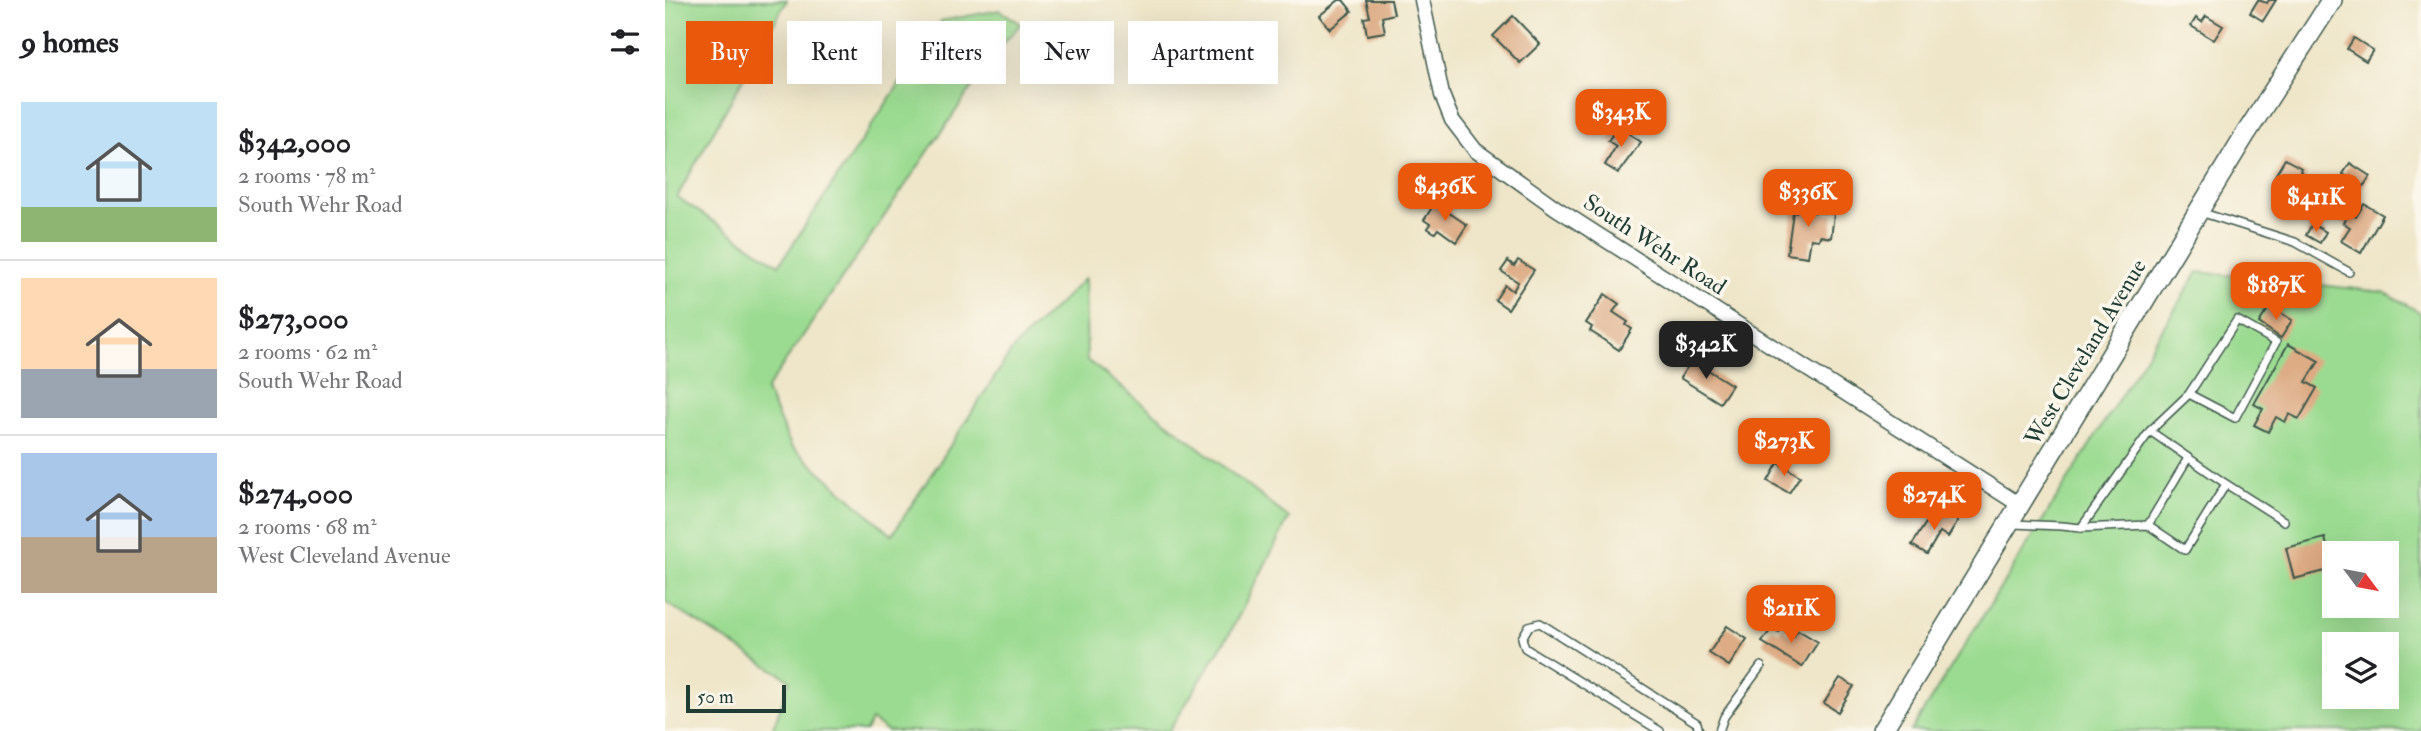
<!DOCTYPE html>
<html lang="en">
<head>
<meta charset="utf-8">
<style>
  :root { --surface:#fff; --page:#f6f6f6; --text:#202124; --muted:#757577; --line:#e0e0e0; --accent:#ea580c }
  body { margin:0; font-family:"IM FELL Double Pica",serif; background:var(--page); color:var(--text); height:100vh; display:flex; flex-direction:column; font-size:26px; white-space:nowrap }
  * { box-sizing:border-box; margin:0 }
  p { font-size:23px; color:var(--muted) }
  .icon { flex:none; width:38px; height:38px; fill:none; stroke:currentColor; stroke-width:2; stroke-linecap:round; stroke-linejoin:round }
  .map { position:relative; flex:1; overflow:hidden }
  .panel { display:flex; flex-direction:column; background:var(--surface); width:665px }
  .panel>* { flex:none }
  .hud { position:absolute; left:21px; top:21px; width:665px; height:63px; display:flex; gap:14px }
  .needle { width:46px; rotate:122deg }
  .fabs { position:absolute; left:1657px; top:541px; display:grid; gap:14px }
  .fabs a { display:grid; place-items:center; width:77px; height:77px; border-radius:0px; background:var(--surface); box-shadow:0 7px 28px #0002; font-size:35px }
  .scale { position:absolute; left:21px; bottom:18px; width:100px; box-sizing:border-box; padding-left:7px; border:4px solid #1f3d34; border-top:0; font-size:19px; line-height:24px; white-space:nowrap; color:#1f3d34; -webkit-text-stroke:5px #fbf7ec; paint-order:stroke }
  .price { position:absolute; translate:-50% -60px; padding:0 16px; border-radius:14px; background:var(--accent); color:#fff; font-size:23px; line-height:46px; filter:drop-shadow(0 2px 4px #0008) }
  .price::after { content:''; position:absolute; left:50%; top:42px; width:21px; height:16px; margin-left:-10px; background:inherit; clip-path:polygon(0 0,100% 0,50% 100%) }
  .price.selected { background:#222; color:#fff }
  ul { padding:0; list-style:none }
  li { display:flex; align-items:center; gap:21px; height:175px; padding:0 21px }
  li+li { border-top:2px solid var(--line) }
  li span { display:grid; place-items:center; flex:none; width:196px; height:140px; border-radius:0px; color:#555 }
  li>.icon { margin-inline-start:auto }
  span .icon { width:84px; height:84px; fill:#fffc; stroke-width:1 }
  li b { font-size:30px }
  h2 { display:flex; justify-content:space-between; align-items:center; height:84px; padding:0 21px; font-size:30px }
  .chip { padding:0 24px; border-radius:0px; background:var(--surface); box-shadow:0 7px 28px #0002; font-size:24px; line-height:63px }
  .chip.selected { background:var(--accent); color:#fff }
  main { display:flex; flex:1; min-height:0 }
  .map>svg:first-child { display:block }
  .green { fill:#9bdb91; stroke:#5d8c62; stroke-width:2; fill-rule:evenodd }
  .building { fill:#ddab84 }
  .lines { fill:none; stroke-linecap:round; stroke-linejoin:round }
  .lane-casing { stroke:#3e564a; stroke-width:10 }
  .street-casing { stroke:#3e564a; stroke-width:17 }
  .secondary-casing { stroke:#3e564a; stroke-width:22 }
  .lane { stroke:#fff; stroke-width:7 }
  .street { stroke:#fff; stroke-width:14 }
  .secondary { stroke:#fff; stroke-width:19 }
  .labels { text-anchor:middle; stroke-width:7; stroke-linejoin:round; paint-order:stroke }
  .street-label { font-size:23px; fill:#1f3d34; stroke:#fbf7ec }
</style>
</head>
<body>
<main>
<section class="panel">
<h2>9 homes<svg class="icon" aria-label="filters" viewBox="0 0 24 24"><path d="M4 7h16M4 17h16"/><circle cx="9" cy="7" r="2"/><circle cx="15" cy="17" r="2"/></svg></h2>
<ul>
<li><span style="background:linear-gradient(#bfe0f5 75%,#8fb573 0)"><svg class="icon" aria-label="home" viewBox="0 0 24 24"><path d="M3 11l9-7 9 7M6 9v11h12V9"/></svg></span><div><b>$342,000</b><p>2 rooms · 78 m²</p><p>South Wehr Road</p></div></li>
<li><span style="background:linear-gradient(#ffd9b3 65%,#9aa5b1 0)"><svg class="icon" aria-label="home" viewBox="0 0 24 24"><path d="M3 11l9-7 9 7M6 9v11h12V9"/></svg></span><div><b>$273,000</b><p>2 rooms · 62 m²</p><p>South Wehr Road</p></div></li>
<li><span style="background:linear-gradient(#a9c7e8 60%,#b9a48a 0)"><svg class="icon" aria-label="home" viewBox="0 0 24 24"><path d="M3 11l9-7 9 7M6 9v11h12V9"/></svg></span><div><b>$274,000</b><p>2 rooms · 68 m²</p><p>West Cleveland Avenue</p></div></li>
</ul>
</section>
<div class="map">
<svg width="1756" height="731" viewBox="0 0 1756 731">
  <rect width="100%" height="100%" fill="#fbf7ec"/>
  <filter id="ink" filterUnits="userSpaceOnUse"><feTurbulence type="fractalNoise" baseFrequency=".0143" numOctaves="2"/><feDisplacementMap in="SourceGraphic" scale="14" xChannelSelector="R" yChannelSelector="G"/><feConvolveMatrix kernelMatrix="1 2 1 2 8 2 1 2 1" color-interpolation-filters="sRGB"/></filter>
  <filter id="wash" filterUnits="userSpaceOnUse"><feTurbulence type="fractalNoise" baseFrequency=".00686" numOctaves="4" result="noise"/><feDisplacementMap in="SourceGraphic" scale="28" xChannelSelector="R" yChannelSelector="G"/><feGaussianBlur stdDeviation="1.57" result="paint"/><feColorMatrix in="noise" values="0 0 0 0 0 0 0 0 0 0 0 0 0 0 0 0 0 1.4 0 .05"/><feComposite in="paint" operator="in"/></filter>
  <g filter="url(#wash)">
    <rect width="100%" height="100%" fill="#efe6c9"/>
    <!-- green -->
    <g class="green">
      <path d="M0 0H122L12 197 114 265 276 21 335 10 356 24 333 49 101 390 126 446 227 535 348 349 420 278 422 360 624 518 566 631 504 731H222L206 720 201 731H107L125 680 0 602Z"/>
      <path d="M1533 272 1719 292 1756 313V731H1246ZM1670 553H1722V606H1670ZM1670 644H1722V696H1670Z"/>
    </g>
    <g id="blocks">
      <!-- building -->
      <g class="building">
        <path d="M674 0H678L687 11 665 29 654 16Z"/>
        <path d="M701 0H726L729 14 717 17 720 32 702 35 699 18 705 17Z"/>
        <path d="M1593 0 1602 3 1604 0H1611L1598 21 1585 13Z"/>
        <path d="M848 16 875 44 855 63 828 36Z"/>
        <path d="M1541 16 1558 26 1549 40 1526 26 1531 18 1537 22Z"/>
        <path d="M1689 38 1708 50 1701 61 1682 49Z"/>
        <path d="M953 126 976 142 953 173 940 165 951 146 943 141Z"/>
        <path d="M1620 159 1636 168 1635 171 1642 175 1632 192 1636 194 1628 208 1615 199 1622 187 1608 179Z"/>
        <path d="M1685 163 1705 176 1698 187 1678 174Z"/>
        <path d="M770 203 802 225 791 242 773 229 770 233 762 228 765 224 759 220Z"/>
        <path d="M1132 204 1150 207 1149 212 1169 214 1166 238 1155 236 1154 240 1146 239 1143 257 1122 254 1128 212H1131Z"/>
        <path d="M1699 204 1718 215 1696 253 1676 241 1685 227 1678 223 1684 213 1691 217Z"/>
        <path d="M1647 224 1661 232 1655 243 1641 235Z"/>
        <path d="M853 260 869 270 843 309 830 300 840 285 848 291 853 282 836 271 843 261 849 266Z"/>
        <path d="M940 294 954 304 948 312 963 322 961 325 967 329 954 350 925 331 927 327 921 323Z"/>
        <path d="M1605 306 1627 320 1616 338 1594 323Z"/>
        <path d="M1623 344 1654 361 1641 382 1652 388 1634 419 1624 414 1620 422 1611 417 1603 432 1589 425 1598 409 1589 404Z"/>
        <path d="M1027 360 1067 385 1055 403 1015 378Z"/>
        <path d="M1113 463 1135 476 1124 493 1103 481Z"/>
        <path d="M1277 511 1293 521 1283 537 1275 532 1262 554 1247 545 1262 521 1269 525Z"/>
        <path d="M1660 538 1668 569 1629 579 1621 548Z"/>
        <path d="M1062 626 1082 639 1064 666 1044 653Z"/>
        <path d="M1107 628 1114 632 1117 628 1128 637 1133 630 1153 642 1137 667 1097 642Z"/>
        <path d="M1175 678 1189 686 1173 712 1159 703Z"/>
      </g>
    </g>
  </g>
  <g filter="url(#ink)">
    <use href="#blocks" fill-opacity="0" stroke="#3e564a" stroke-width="2"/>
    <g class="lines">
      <!-- lane casing -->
      <g class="lane-casing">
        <g id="lane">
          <path d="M1535 212 1630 242 1684 272"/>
          <path d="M1485 431 1524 394 1572 320 1611 342 1570 418 1524 394"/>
          <path d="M1348 524 1397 526 1416 528 1483 525 1520 550 1561 484 1619 521"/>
          <path d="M1483 525 1523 458"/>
          <path d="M1416 528 1485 431 1561 484"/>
          <path d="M995 731 860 648 857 638 864 626 875 623 1032 723 1034 731"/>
          <path d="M1054 731 1059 717 1096 666"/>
        </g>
      </g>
      <!-- street casing -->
      <g class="street-casing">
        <path id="street" d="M757 0 777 95 787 120 810 150 891 208 1355 505"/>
      </g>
      <!-- secondary casing -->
      <g class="secondary-casing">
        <path id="secondary" d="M1217 731 1580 135 1667 0"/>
      </g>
      <!-- lane -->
      <use href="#lane" class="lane"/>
      <!-- street -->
      <use href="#street" class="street"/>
      <!-- secondary -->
      <use href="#secondary" class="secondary"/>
    </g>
  </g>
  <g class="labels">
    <!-- street labels -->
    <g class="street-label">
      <text transform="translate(990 244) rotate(33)" y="8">South Wehr Road</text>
      <text transform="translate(1420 352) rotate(-59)" y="8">West Cleveland Avenue</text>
    </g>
  </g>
</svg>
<div class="fabs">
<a><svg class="needle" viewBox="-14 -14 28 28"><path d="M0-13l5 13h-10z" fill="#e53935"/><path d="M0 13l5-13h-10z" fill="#757577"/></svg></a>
<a><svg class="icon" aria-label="layers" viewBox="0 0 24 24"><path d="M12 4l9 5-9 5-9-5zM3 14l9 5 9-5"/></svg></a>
</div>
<div class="scale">50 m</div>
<b class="price" style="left:956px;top:149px">$343K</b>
<b class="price" style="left:780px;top:223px">$436K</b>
<b class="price" style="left:1143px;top:229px">$336K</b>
<b class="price" style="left:1651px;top:234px">$411K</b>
<b class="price" style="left:1611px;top:322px">$187K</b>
<b class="price selected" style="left:1041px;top:381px">$342K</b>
<b class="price" style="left:1119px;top:478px">$273K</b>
<b class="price" style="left:1269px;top:532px">$274K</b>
<b class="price" style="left:1126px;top:645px">$211K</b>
<div class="hud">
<a class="chip selected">Buy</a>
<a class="chip">Rent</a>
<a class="chip">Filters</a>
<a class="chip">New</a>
<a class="chip">Apartment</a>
</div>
</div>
</main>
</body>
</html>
